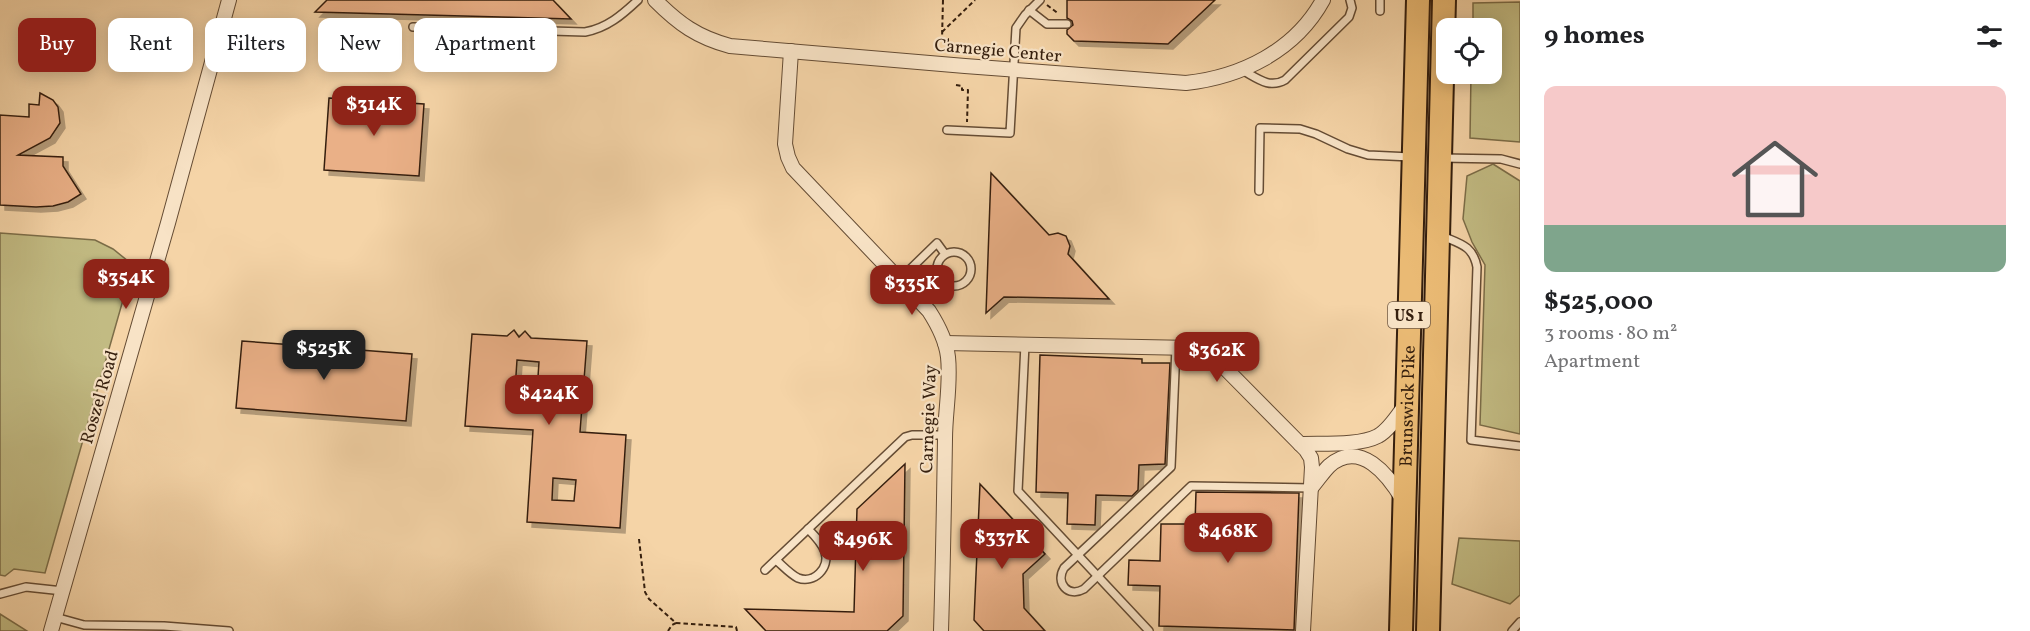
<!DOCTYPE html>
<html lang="en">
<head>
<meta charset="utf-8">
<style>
  :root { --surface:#fff; --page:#f2f2f2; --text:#202124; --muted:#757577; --accent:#8f2418 }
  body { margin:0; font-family:Vollkorn,serif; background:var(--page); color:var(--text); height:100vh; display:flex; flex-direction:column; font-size:22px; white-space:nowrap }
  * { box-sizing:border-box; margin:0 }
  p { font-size:20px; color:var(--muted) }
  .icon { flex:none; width:33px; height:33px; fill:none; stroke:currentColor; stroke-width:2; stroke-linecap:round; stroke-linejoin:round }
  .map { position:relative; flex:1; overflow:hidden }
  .sheet { display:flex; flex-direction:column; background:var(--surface); width:510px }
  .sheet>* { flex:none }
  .top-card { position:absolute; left:18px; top:18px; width:570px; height:54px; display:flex; gap:12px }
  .buttons { position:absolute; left:1436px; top:18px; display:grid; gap:12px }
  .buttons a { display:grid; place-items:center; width:66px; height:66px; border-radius:12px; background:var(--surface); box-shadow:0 3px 15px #0003; font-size:30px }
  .price { position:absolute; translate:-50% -51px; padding:0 14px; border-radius:12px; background:var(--accent); color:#fff; font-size:20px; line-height:39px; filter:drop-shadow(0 2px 3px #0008) }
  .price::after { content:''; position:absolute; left:50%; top:36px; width:18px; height:14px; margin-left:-9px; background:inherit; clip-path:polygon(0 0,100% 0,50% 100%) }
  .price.active { background:#222; color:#fff }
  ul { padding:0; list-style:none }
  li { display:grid; align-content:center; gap:12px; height:318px; padding:0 24px }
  li span { display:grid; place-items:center; height:186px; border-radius:12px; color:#555 }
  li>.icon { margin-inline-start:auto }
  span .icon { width:108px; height:108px; fill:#fffc; stroke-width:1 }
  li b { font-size:26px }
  h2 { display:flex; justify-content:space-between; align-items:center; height:72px; padding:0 24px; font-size:26px }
  .pill { padding:0 21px; border-radius:12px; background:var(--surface); box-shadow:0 3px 15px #0003; font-size:21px; line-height:54px }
  .pill.active { background:var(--accent); color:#fff }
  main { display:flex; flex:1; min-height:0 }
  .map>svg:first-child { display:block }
  .green { fill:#c2bb83; stroke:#7c6d48; stroke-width:1.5 }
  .building { fill:#eab087; stroke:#351f0e; stroke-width:1.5; fill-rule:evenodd; filter:url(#shadow) }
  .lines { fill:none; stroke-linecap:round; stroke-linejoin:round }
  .service-casing { stroke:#654c34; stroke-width:10 }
  .minor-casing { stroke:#654c34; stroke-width:16 }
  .trunk-casing { stroke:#351f0e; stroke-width:26 }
  .path { stroke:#351f0e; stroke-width:2; stroke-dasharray:4.5 3; stroke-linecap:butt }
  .service { stroke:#f8e3c6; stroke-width:7 }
  .minor { stroke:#f8e3c6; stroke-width:14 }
  .trunk { stroke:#eaba74; stroke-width:22 }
  .labels { text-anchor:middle; stroke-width:4.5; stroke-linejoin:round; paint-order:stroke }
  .shield { fill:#f8e3c6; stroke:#705a45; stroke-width:1.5 }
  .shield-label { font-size:16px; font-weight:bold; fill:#351f0e }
  .street-label { font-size:18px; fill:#351f0e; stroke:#f8e3c6 }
</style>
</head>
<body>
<main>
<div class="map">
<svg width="1520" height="631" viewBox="0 0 1520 631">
  <defs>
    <filter id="shadow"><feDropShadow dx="5" dy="5" stdDeviation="0" flood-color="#0004"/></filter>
  </defs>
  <rect width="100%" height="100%" fill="#f5d4a7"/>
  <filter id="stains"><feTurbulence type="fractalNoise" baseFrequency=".00333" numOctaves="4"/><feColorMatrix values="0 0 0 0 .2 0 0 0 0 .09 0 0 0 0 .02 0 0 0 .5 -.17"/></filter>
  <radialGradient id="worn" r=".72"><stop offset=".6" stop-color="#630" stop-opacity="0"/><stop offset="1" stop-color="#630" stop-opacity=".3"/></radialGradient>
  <!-- green -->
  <g class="green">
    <path d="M1520 2V142L1470 138 1471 74H1491V28H1473V3Z"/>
    <path d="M1493 164 1520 181V434L1480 425 1485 265 1472 242 1463 219 1467 176Z"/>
    <path d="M0 233 95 240 113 249 133 265 45 573 14 569 5 576 0 575Z"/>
    <path d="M1459 538 1520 541V595L1510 604 1452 584Z"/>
    <path d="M0 614 27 631H0Z"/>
  </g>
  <!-- building -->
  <g class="building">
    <path d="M327 0H553L571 19 315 12Z"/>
    <path d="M1067 0H1215L1168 44 1074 41 1067 34V30L1073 25 1072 21 1067 18Z"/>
    <path d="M40 93 53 100 58 107 60 123 50 138 18 155 63 157V166L81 194 68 202 53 206 36 207 0 205V115L29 117V104L39 105Z"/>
    <path d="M329 98 424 104 419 176 324 170Z"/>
    <path d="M991 173 1049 235 1058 233 1066 236 1070 246 1068 254 1109 299 1004 297 986 313Z"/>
    <path d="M514 330 519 337 525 331 531 338 587 341 580 432 626 435 620 528 527 522 533 430 465 426 472 334 507 336ZM517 360 539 362 536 406 514 405ZM553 478 576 480 574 501 552 500Z"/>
    <path d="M242 341 412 354 406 421 236 408Z"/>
    <path d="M1040 355 1142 359V363H1170L1165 464 1139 465 1138 490 1132 496 1096 495 1095 525 1067 524 1068 493 1036 492Z"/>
    <path d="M905 464 903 616 887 631H766L745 609 854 612 857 509Z"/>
    <path d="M980 484 1045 554 1023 574 1024 608 1045 631H984L974 620Z"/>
    <path d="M1196 492 1299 493 1294 630 1159 626 1160 586 1128 585 1129 560 1160 561 1161 524H1195Z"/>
  </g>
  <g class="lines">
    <!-- service casing -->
    <g class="service-casing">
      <g id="service">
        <path d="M1029 10 1047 24H1067"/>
        <path d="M1380 11V0"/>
        <path d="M413 27 585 32C607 28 622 15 638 0"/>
        <path d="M1242 70C1257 78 1269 89 1285 80L1349 17 1352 8 1350 0"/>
        <path d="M947 130 1010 133 1016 28 1025 15 1040 0"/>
        <path d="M1442 158 1501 159 1520 164"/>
        <path d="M1259 191 1260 128 1300 129 1316 134 1348 149 1368 155 1411 157"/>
        <path d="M1442 236C1461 244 1473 246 1477 267L1471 440 1520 446"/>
        <circle cx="954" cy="269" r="17"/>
        <path d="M899 280 937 243 945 254"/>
        <path d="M1025 344 1018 491 1149 631"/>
        <path d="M1176 347 1171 467 1064 568C1055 583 1068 598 1084 589L1191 486 1311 488"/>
        <path d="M776 560C783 566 790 574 798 578 814 584 830 568 825 552 822 543 815 536 808 529"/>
        <path d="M765 570 905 437 912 435H945"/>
        <path d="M0 594 26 587 63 591"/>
        <path d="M55 617 84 625 164 626 229 631"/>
        <path d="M1512 631 1520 622"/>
      </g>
    </g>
    <!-- minor casing -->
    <g class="minor-casing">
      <g id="minor">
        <path d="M655 0C679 24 697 37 730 46L965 66 1186 83C1241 77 1295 51 1323 0"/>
        <path d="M791 51 785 144 788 157 793 168 929 311C938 325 946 340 948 357 951 384 945 412 945 439 944 503 943 567 941 631"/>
        <path d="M945 343 1192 348 1203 351 1219 362 1306 450 1311 458 1312 467 1303 631"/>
        <path d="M1300 444C1322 443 1359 446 1378 436 1390 429 1398 415 1406 404"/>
        <path d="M1311 488C1317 481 1323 472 1329 466 1360 438 1389 476 1403 500"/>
        <path d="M51 631 168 223 229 0"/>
      </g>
    </g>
    <!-- trunk casing -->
    <g class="trunk-casing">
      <g id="trunk">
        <path id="s1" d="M1401 631 1418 0"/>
        <path d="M1428 631 1444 0"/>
      </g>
    </g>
    <!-- path -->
    <g class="path">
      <path d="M943 0 942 39H948V45L957 46"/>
      <path d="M1047 5 1059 14"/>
      <path d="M942 32 975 0"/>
      <path d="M956 85 962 86V90H968L967 122"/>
      <path d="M639 539 645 592 649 599 676 623 736 627 737 631"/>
      <path d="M668 631 672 625 676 623"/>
    </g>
    <!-- service -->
    <use href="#service" class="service"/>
    <!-- minor -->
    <use href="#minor" class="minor"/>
    <!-- trunk -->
    <use href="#trunk" class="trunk"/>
  </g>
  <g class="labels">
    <!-- shield labels -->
    <rect class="shield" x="1388" y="302" width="42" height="26" rx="4.5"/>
    <g class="shield-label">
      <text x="1409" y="321">US 1</text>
    </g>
    <!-- street labels -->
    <g class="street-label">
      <text transform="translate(998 50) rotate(5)" y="6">Carnegie Center</text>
      <text transform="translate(99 397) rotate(-74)" y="6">Roszel Road</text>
      <text dy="6" stroke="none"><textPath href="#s1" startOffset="225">Brunswick Pike</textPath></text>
      <text transform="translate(928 419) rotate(-88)" y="6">Carnegie Way</text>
    </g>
  </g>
  <rect width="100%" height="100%" filter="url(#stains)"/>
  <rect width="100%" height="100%" fill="url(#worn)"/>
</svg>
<div class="buttons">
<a><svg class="icon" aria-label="locate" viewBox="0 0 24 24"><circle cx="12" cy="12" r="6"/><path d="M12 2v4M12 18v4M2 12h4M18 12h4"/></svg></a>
</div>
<b class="price" style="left:374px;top:137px">$314K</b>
<b class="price" style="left:126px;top:310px">$354K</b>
<b class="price" style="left:912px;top:316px">$335K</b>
<b class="price active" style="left:324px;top:381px">$525K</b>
<b class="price" style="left:1217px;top:383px">$362K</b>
<b class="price" style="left:549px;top:426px">$424K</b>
<b class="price" style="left:1228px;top:564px">$468K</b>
<b class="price" style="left:1002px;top:570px">$337K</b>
<b class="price" style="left:863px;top:572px">$496K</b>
<div class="top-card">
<a class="pill active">Buy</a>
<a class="pill">Rent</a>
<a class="pill">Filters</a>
<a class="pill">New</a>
<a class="pill">Apartment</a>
</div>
</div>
<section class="sheet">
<h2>9 homes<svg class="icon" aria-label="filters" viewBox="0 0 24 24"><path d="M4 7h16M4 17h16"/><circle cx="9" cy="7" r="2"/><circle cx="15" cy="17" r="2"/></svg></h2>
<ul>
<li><span style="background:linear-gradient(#f6c9c9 75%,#7fa58c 0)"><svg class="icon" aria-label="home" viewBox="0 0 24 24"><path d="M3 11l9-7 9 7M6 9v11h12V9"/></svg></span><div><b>$525,000</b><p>3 rooms · 80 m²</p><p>Apartment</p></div></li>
</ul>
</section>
</main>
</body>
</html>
